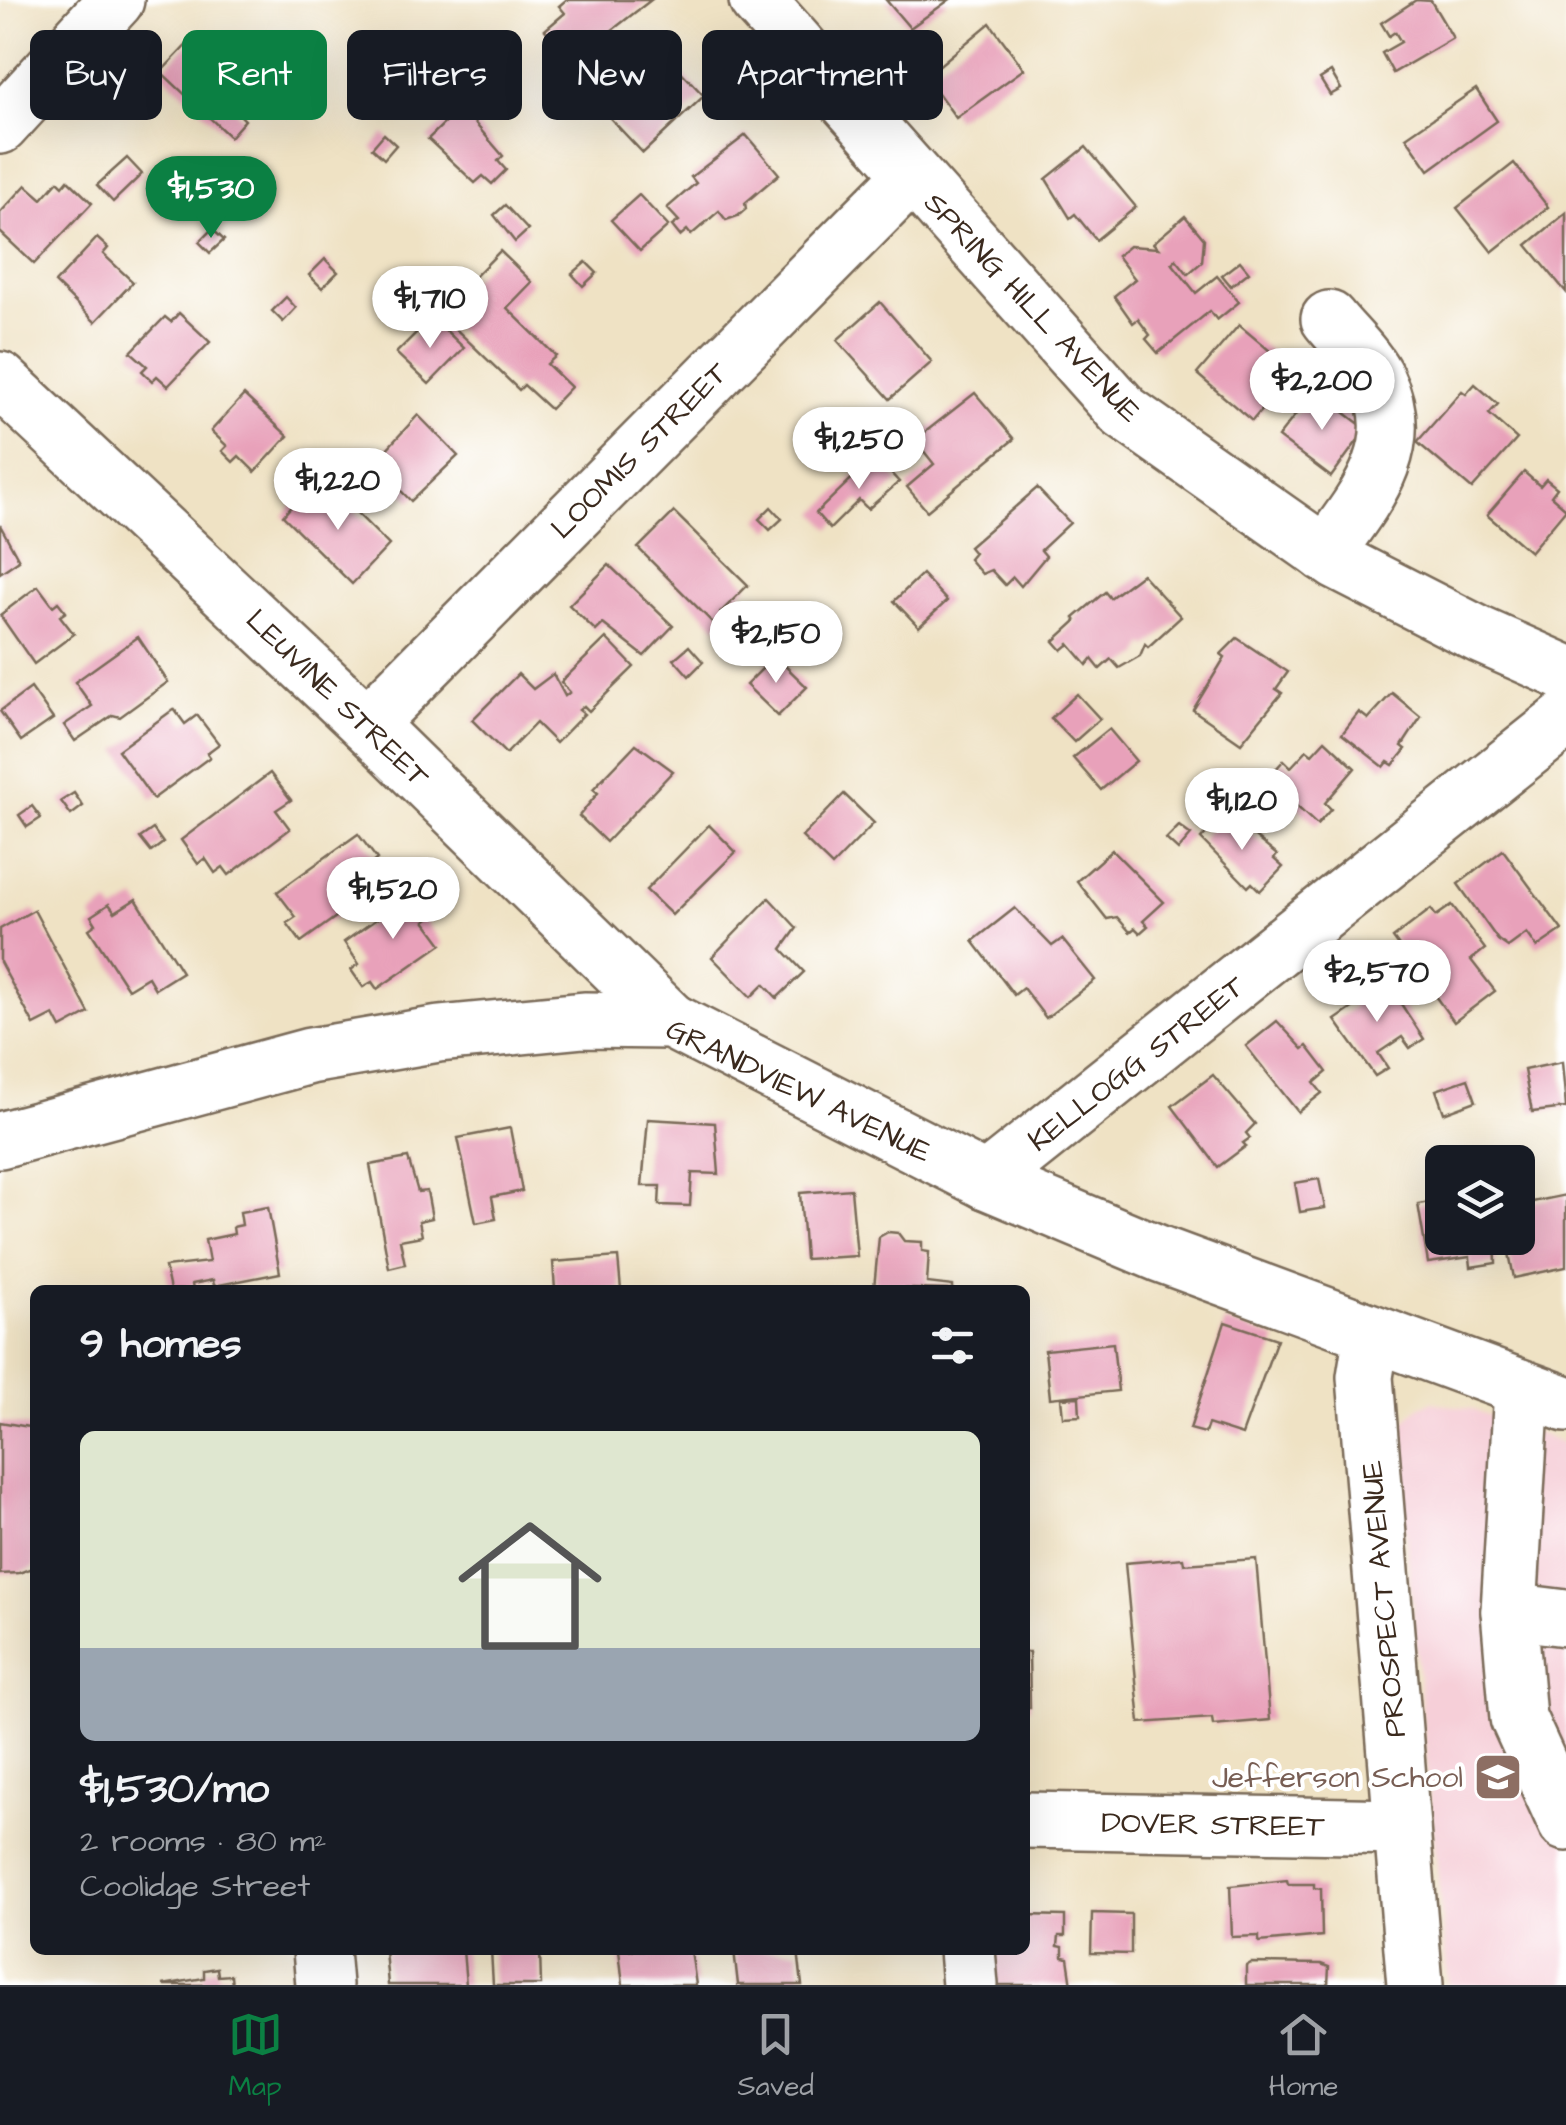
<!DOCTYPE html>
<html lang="en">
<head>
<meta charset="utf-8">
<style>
  :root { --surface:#171b24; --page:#20242c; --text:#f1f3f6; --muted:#9ea1a6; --line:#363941; --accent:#0b8043 }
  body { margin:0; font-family:"Architects Daughter",sans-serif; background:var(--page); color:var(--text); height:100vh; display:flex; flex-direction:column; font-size:38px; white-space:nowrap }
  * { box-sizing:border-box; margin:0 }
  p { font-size:32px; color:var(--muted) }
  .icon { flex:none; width:55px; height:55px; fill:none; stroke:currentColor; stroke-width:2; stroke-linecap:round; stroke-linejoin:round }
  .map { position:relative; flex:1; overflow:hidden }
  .drawer { position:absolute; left:30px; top:1285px; width:1000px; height:670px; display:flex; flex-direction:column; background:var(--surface); border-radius:15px; box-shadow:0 10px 40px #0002 }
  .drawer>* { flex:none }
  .guide { position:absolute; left:30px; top:30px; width:1000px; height:90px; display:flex; gap:20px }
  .tools { position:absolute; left:1425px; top:1145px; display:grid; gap:20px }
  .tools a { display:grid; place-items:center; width:110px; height:110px; border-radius:15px; background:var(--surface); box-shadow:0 10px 40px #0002; font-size:50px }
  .price { position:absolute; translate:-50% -85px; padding:0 22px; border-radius:35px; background:#fff; color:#222; font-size:32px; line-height:65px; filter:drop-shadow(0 2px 5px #0008) }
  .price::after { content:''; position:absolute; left:50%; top:60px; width:30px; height:22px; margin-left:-15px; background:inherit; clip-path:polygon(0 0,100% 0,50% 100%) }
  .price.selected { background:var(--accent); color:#fff }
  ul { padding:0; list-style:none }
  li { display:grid; align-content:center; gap:20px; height:530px; padding:0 50px }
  li span { display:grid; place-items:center; height:310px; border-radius:15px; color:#555 }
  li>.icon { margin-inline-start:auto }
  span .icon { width:180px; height:180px; fill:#fffc; stroke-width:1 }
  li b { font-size:42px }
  h2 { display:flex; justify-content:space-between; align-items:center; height:120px; padding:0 50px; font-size:42px }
  .chip { padding:0 35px; border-radius:15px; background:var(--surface); box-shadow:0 10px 40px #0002; font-size:35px; line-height:90px }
  .chip.selected { background:var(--accent); color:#fff }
  .tabs { display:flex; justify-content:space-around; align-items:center; height:140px; border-top:2px solid var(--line); background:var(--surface); font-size:28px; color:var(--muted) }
  .tabs a { display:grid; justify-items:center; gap:5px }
  .tabs .selected { color:var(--accent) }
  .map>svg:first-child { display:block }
  .built { fill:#f6cfd8 }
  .building { fill:#e8a1ba }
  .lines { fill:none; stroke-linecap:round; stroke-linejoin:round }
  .minor-casing { stroke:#7a6a58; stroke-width:60 }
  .minor { stroke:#fff; stroke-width:55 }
  .labels { text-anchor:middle; stroke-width:8; stroke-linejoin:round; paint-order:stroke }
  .street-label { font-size:30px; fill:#3b2a1e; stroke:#fff }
  .education-label { font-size:30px; fill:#785e54; stroke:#fff; text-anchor:end }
</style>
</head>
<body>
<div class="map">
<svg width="1566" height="1985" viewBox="0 0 1566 1985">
  <rect width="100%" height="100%" fill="#fff"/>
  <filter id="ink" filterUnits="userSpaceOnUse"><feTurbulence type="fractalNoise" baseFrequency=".01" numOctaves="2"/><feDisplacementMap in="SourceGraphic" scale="20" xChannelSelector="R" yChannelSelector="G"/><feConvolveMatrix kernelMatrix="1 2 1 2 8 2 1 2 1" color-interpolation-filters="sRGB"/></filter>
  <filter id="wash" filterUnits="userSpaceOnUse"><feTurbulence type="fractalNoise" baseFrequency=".0048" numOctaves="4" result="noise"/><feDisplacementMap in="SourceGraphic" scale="40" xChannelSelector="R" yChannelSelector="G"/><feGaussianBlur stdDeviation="2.25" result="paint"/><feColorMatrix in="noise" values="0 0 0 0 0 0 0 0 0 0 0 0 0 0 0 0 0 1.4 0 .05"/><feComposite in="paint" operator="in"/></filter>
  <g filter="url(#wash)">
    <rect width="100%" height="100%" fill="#efe2c4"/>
    <!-- built -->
    <path class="built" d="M1432 1402 1472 1409 1566 1444V1985H1448L1398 1455 1403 1423 1420 1406Z"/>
    <g id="blocks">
      <!-- building -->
      <g class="building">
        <path d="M566 0H651L571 62 545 30 565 13 559 6Z"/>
        <path d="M886 0H949L910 28Z"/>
        <path d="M1416 0 1431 1 1453 38 1393 73 1382 53 1401 42 1395 32 1389 36 1381 23Z"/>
        <path d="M990 23 1024 69 956 118 938 93 929 99 918 83Z"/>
        <path d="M196 35 253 89 234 109 245 120 230 137 161 72Z"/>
        <path d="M655 44 704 96 643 153 594 101Z"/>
        <path d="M1331 72 1341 89 1330 95 1320 79Z"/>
        <path d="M1476 89 1497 121 1429 170 1406 137Z"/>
        <path d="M461 107 503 156 498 161 506 170 492 184 483 176 475 183 428 139Z"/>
        <path d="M384 134 396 145 384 159 372 148Z"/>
        <path d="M746 135 779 174 745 203 746 209 738 216 726 220 719 211 691 235 687 230 680 236 672 226 679 221 667 208 696 183 691 177Z"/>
        <path d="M1086 147 1136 207 1096 240 1075 214 1070 218 1046 179Z"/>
        <path d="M127 158 142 174 113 202 97 185Z"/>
        <path d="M1514 163 1548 207 1492 252 1457 208Z"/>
        <path d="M68 180 92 203 34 264 0 232V213L26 185 42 199 58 181 63 186Z"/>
        <path d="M639 195 668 226 640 251 611 220Z"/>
        <path d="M505 205 528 230 515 242 494 215Z"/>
        <path d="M1566 213V292L1527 245Z"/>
        <path d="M1185 216 1204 239 1202 262 1188 274 1176 259 1172 263 1196 293 1217 276 1239 302 1217 320 1210 311 1158 353 1146 339 1150 335 1138 319 1133 323 1114 296 1135 279 1117 256 1129 246 1158 248 1153 243Z"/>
        <path d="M212 229 224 240 210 253 199 242Z"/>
        <path d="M97 238 108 248 103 254 133 282 95 322 55 283Z"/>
        <path d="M500 251 532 282 507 308 556 356 547 364 571 387 550 409 524 385 519 390 439 313Z"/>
        <path d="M325 259 338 272 322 288 309 275Z"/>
        <path d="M1240 261 1249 272 1231 286 1222 275Z"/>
        <path d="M586 262 597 273 583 286 572 274Z"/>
        <path d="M286 297 296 308 283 322 272 311Z"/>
        <path d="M880 302 932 362 890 399 837 340Z"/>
        <path d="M179 313 210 342 168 386 157 376 152 381 142 371 147 366 131 352 165 317 171 322Z"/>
        <path d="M432 317 464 348 429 384 396 353Z"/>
        <path d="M1239 325 1294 371 1252 421 1197 374Z"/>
        <path d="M1475 384 1498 404 1489 414 1517 439 1472 489 1417 442 1462 391 1466 394Z"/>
        <path d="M1315 390 1366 429 1331 477 1278 437Z"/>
        <path d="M975 393 1014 439 927 511 907 487 934 464 915 440Z"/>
        <path d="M244 395 288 436 255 472 239 456 233 462 222 451 227 446 211 431Z"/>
        <path d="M418 415 458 456 411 501 374 463Z"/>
        <path d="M875 456 899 482 868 509 859 500 830 529 816 513Z"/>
        <path d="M1524 472 1540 486 1546 479 1557 488 1551 496 1566 509 1530 552 1487 515Z"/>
        <path d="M329 485 389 545 352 584 283 516 295 502 304 510Z"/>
        <path d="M1037 488 1070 523 1041 550 1046 556 1021 586 1013 577 1005 585 991 570 982 574 969 559 974 553 969 547Z"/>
        <path d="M771 507 782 519 770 530 759 519Z"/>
        <path d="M674 512 748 585 720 613 726 619 717 627 638 548Z"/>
        <path d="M0 525 19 560 0 573Z"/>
        <path d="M609 565 673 626 644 656 603 624 596 631 569 605Z"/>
        <path d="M922 574 947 601 919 627 894 601Z"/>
        <path d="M1142 574 1181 617 1148 647 1145 644 1140 656 1119 668 1111 659 1100 669 1092 659 1087 665 1069 644 1062 650 1054 641 1076 621 1074 618 1105 592 1110 598Z"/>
        <path d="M38 586 53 606 58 602 66 612 60 616 74 634 34 664 0 615Z"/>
        <path d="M138 637 168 682 120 717 113 715 75 741 64 725 92 706 75 682Z"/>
        <path d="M606 638 634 667 589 711 584 706 579 710 584 714 556 743 536 723 506 754 472 720 518 674 533 689 553 674 565 696 570 692 561 682Z"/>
        <path d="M1237 638 1288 672 1276 689 1282 693 1241 743 1193 710 1225 657 1221 654Z"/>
        <path d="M689 646 703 662 689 676 674 659Z"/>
        <path d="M775 656 807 687 778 716 746 685Z"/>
        <path d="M31 688 53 719 21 741 0 711Z"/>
        <path d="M1392 693 1421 717 1402 746 1406 749 1393 765 1388 762 1384 767 1342 734 1359 712 1368 719Z"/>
        <path d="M1077 694 1100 719 1074 742 1051 718Z"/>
        <path d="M174 709 185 724 197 715 219 744 207 753 210 757 153 799 118 750Z"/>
        <path d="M1109 729 1136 761 1101 790 1073 758Z"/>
        <path d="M1325 740 1355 768 1325 803 1331 809 1317 825 1267 779 1284 760 1291 767 1307 750 1312 754Z"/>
        <path d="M636 744 673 771 606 842 579 816 598 793 593 789Z"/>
        <path d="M270 773 291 800 276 810 290 829 229 875 223 867 215 873 205 858 198 864 181 840Z"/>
        <path d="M74 793 83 806 71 815 61 801Z"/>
        <path d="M844 794 874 823 832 866 802 837Z"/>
        <path d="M32 806 41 818 27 827 19 815Z"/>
        <path d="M1225 813 1277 855 1274 859 1283 867 1260 891 1252 883 1248 887 1201 839Z"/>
        <path d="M709 825 736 852 672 915 646 890Z"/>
        <path d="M1179 826 1191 835 1178 850 1166 839Z"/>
        <path d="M153 829 163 843 151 852 140 838Z"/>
        <path d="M358 834 377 859 361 873 368 882 362 886 368 894 301 942 287 923 296 917 277 892Z"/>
        <path d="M1112 850 1164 902 1143 921 1148 926 1140 933 1135 928 1130 932 1117 917 1107 919 1077 881Z"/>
        <path d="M1503 850 1562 930 1537 947 1527 933 1508 947 1498 940 1458 884Z"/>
        <path d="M416 891 433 915 425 921 442 944 377 989 372 982 363 987 351 970 359 964 344 942Z"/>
        <path d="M769 898 797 928 782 949 804 972 777 998 764 984 751 997 712 957Z"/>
        <path d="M136 899 182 972 155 989 148 977 128 989 89 929 96 924 91 916 109 904 115 912Z"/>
        <path d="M1452 905 1485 949 1471 960 1495 991 1454 1022 1393 938 1431 909 1436 916Z"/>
        <path d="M1015 908 1052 946 1062 939 1095 980 1046 1018 1023 988 1014 995 973 941Z"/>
        <path d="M34 910 89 1013 61 1028 54 1015 34 1025 0 962V929Z"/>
        <path d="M1388 984 1424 1039 1410 1048 1402 1037 1378 1053 1388 1068 1375 1076 1335 1020 1354 1007 1347 996 1362 986 1369 997Z"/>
        <path d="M1277 1021 1303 1049 1307 1046 1327 1072 1314 1083 1322 1093 1298 1112 1246 1046Z"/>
        <path d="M1562 1062 1566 1108 1532 1112 1524 1070Z"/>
        <path d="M1213 1075 1255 1124 1246 1133 1250 1138 1243 1143 1246 1146 1218 1167 1172 1106Z"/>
        <path d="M1468 1079 1476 1101 1444 1113 1436 1090Z"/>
        <path d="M648 1119 715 1123 719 1174 692 1173 690 1206 659 1205 660 1186H642Z"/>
        <path d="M510 1128 522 1191 492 1197 496 1219 476 1223 458 1138Z"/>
        <path d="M408 1158 418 1192 427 1191 432 1218 419 1221 422 1236 400 1240 405 1264 389 1268 370 1165Z"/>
        <path d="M1319 1179 1325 1208 1300 1212 1295 1183Z"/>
        <path d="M851 1189 857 1256 805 1259 800 1193Z"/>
        <path d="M1566 1195V1267L1514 1278 1506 1238H1518V1205Z"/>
        <path d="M1442 1200V1238H1495L1496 1263 1471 1267 1470 1257 1428 1263 1418 1204Z"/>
        <path d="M268 1207 280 1273 214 1286 213 1280 192 1284 193 1290H170L165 1267 209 1262 205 1240 234 1234 233 1227 242 1225 240 1212Z"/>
        <path d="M888 1232 898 1233 904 1241 922 1242V1251L929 1252 927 1283 953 1286V1290L874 1288 879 1237Z"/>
        <path d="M618 1257 621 1290H555L553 1262Z"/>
        <path d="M1225 1322 1277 1339 1242 1435 1208 1424 1205 1433 1190 1429Z"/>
        <path d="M1113 1343 1118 1391 1050 1398 1045 1350Z"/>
        <path d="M1079 1397 1080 1416 1063 1417 1061 1398Z"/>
        <path d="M0 1422 35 1428V1567L19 1573 0 1574Z"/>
        <path d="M1183 1558 1184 1564 1256 1559 1270 1720 1213 1725 1212 1718 1140 1723 1125 1563Z"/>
        <path d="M1025 1652H1029L1030 1708H1025Z"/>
        <path d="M1287 1880 1288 1884H1314V1888L1321 1889 1322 1936 1259 1942V1936L1232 1937 1230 1886Z"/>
        <path d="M1092 1913 1131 1914V1954L1091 1953Z"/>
        <path d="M1025 1915 1065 1916V1936H1059L1058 1946 1063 1947V1957L1068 1958 1072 1985H996L993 1950H1025Z"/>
        <path d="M385 1950H463L466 1985H388Z"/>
        <path d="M491 1950H540L541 1985H493Z"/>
        <path d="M619 1950H691L696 1985H623Z"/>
        <path d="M734 1950H798L802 1985H738Z"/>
        <path d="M1251 1963 1321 1964 1329 1967 1328 1985H1246V1966Z"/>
        <path d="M217 1968 218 1976 231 1975 232 1985H163L204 1978V1970Z"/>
      </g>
    </g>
  </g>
  <g filter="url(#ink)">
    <use href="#blocks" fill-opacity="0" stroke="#7a6a58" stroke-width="2.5"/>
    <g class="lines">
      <!-- minor casing -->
      <g class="minor-casing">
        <g id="minor">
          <path d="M757 0 1124 412 1337 562 1480 635 1566 673"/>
          <path d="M0 126 116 0"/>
          <path d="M0 380 367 724 671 1021"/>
          <path d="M1325 554C1364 500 1410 448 1377 380 1367 358 1344 338 1329 319"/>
          <path d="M367 724 910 177"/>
          <path d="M0 1140 310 1056 439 1034 584 1020 671 1021 986 1181 1160 1254 1566 1404"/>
          <path d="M986 1181 1566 719"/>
          <path d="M1372 1333 1365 1377 1415 1985"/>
          <path d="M1522 1389 1509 1611 1518 1718 1566 1823"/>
          <path d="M1509 1611 1566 1618"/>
          <path d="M1025 1820 1402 1827"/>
          <path d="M321 1950 324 1985"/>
          <path d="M967 1950 970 1985"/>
        </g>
      </g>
      <!-- minor -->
      <use href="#minor" class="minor"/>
    </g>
  </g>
  <!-- icons -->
  <defs>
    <g id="school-square" transform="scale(2.5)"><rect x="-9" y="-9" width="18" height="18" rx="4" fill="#8d6e63" stroke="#fff"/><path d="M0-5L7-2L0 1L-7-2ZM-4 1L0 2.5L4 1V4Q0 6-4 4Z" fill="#fff"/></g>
  </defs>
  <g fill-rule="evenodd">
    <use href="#school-square" x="1498" y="1777"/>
  </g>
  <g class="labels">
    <!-- street labels -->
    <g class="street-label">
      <text transform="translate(1033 307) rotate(47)" y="10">SPRING HILL AVENUE</text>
      <text transform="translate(639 450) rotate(-45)" y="10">LOOMIS STREET</text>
      <text transform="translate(338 698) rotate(44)" y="10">LEUVINE STREET</text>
      <text transform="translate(1136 1063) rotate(-38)" y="10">KELLOGG STREET</text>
      <text transform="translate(799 1090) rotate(26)" y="10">GRANDVIEW AVENUE</text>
      <text transform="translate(1383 1599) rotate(-95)" y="10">PROSPECT AVENUE</text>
      <text transform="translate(1213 1824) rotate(1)" y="10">DOVER STREET</text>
    </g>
    <!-- education labels -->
    <g class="education-label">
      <text x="1463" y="1787">Jefferson School</text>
    </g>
  </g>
</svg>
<div class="tools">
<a><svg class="icon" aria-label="layers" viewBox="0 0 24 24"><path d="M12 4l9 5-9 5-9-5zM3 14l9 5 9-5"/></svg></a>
</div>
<b class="price selected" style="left:211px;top:241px">$1,530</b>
<b class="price" style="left:430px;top:351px">$1,710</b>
<b class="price" style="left:1322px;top:433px">$2,200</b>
<b class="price" style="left:859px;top:492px">$1,250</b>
<b class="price" style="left:338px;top:533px">$1,220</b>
<b class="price" style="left:776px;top:686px">$2,150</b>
<b class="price" style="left:1242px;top:853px">$1,120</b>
<b class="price" style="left:393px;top:942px">$1,520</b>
<b class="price" style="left:1377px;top:1025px">$2,570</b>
<div class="guide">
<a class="chip">Buy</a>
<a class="chip selected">Rent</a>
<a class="chip">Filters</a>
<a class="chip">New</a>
<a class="chip">Apartment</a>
</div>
<section class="drawer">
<h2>9 homes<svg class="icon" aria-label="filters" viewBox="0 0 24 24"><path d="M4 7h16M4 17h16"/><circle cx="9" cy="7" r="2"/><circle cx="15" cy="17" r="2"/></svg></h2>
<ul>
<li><span style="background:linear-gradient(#dfe7d0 70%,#9aa5b1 0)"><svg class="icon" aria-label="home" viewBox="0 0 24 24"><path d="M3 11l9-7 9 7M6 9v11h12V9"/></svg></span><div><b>$1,530/mo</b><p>2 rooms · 80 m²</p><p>Coolidge Street</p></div></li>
</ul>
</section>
</div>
<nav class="tabs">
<a class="selected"><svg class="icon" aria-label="map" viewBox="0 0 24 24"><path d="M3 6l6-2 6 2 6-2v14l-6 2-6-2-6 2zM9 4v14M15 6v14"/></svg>Map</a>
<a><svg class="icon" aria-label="saved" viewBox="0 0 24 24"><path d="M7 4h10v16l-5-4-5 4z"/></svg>Saved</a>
<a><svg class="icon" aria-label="home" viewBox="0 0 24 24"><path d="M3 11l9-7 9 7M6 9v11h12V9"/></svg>Home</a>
</nav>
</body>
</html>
